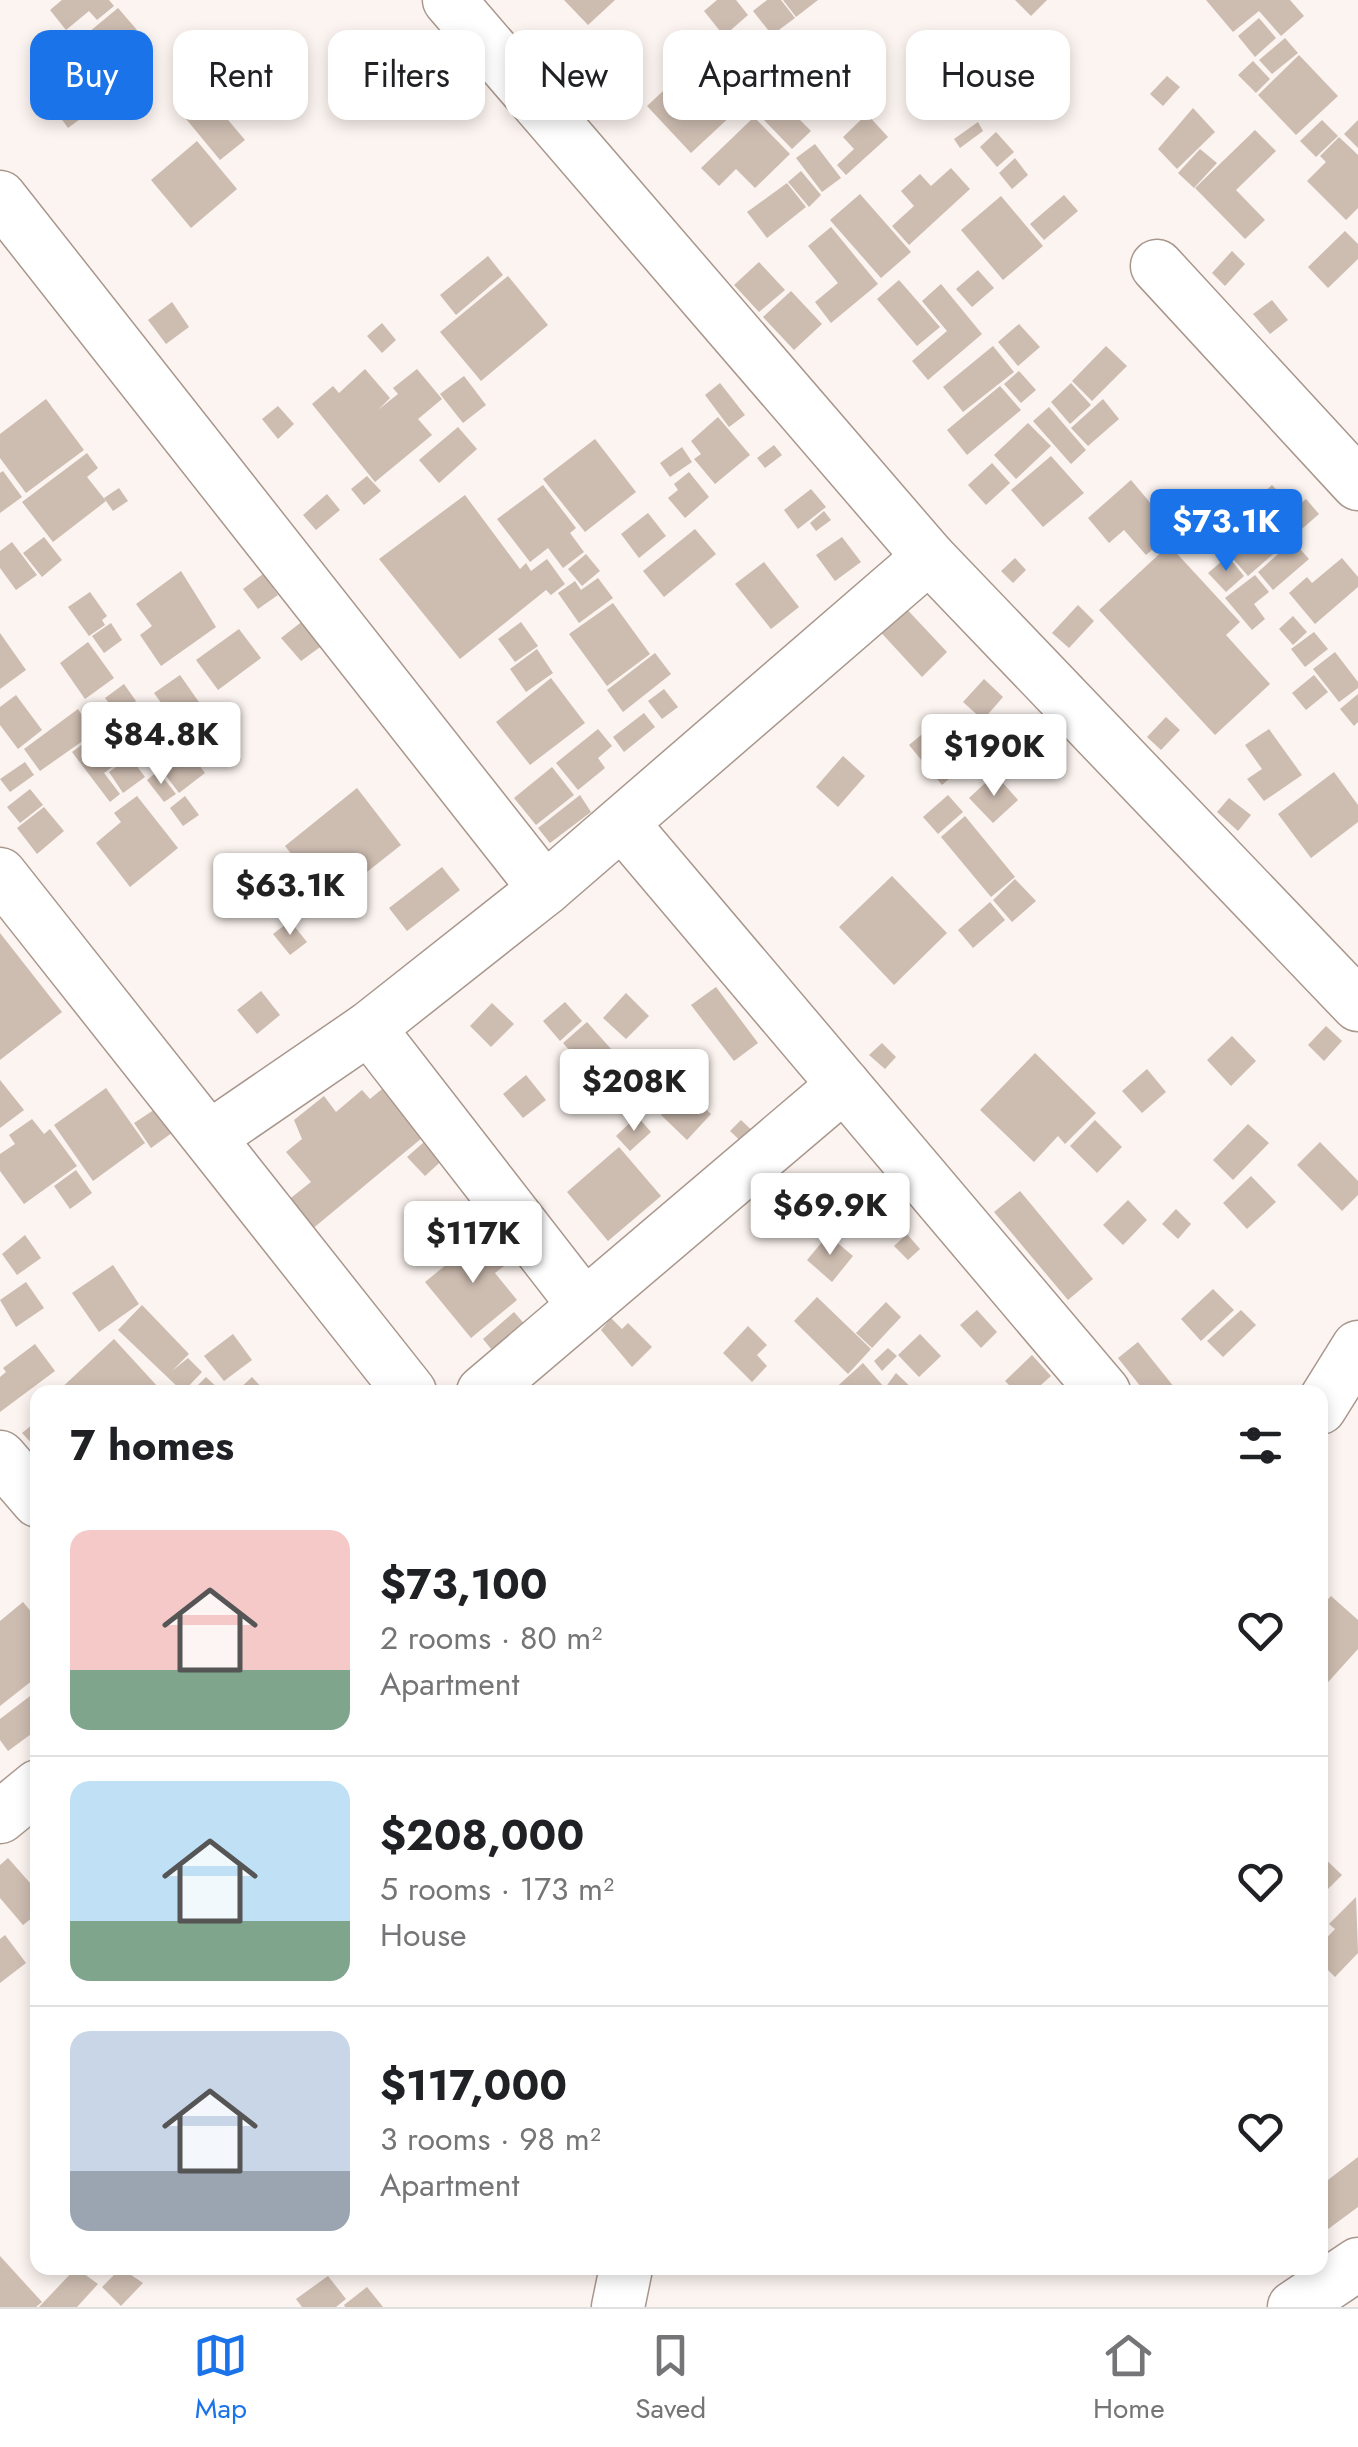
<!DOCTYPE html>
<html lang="en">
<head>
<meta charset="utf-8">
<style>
  :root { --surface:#fff; --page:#f2f2f2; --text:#202124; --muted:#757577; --line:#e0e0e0; --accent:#1a73e8 }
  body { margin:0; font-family:Jost,sans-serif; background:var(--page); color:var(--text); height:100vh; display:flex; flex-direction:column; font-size:38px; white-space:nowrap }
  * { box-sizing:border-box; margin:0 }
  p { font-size:32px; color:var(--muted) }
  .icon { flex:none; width:55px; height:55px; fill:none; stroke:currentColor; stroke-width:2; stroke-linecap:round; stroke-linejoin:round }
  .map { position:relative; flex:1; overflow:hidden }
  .sheet { position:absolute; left:30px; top:1385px; width:1298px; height:890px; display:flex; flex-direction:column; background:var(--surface); border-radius:20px; box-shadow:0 5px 15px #0003 }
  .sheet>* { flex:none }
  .hud { position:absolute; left:30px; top:30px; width:1300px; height:90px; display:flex; gap:20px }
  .price { position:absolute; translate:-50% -85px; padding:0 22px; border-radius:10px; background:#fff; color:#222; font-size:32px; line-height:65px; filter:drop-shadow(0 2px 5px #0008) }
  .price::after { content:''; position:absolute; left:50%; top:60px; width:30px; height:22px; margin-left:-15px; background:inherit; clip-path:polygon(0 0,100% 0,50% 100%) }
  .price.active { background:var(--accent); color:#fff }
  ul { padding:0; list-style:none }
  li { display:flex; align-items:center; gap:30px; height:250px; padding:0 40px }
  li+li { border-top:2px solid var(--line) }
  li span { display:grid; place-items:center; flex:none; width:280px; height:200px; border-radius:20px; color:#555 }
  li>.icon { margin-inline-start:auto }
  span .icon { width:120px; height:120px; fill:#fffc; stroke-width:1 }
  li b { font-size:42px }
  h2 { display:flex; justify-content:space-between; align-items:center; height:120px; padding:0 40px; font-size:42px }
  .tag { padding:0 35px; border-radius:20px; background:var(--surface); box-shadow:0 5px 15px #0003; font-size:35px; line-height:90px }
  .tag.active { background:var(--accent); color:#fff }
  .tabs { display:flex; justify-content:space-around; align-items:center; height:140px; border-top:2px solid var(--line); background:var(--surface); font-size:28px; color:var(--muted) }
  .tabs a { display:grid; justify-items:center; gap:5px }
  .tabs .active { color:var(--accent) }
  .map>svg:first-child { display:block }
  .building { fill:#cdbcb0 }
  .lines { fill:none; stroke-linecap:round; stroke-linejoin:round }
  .minor-casing { stroke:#a9978d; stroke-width:55 }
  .minor { stroke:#fff; stroke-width:52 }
</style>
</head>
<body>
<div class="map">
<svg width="1358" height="2307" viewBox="0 0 1358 2307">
  <rect width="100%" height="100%" fill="#fcf4f0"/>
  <!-- building -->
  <g class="building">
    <path d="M62 0H109L114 6 97 20 89 11 66 30 50 10Z"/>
    <path d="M564 0H615L588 25Z"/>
    <path d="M717 0H736L748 15 724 36 704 11Z"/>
    <path d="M767 0H781L795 18 772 35 753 11Z"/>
    <path d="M783 0H818L796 17Z"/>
    <path d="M1015 0H1047L1031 16Z"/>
    <path d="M1206 0H1290L1304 16 1281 36 1259 11 1233 32Z"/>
    <path d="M118 8 137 30 107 54 89 32Z"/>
    <path d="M1259 18 1276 38 1255 57 1238 36Z"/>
    <path d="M86 37 102 58 75 79 59 58Z"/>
    <path d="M1285 38 1298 53 1272 74 1259 60Z"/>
    <path d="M767 46 784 69 763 83 748 61Z"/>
    <path d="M1299 55 1338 96 1296 135 1258 95Z"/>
    <path d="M1253 61 1270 79 1256 93 1238 75Z"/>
    <path d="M57 63 71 82 49 97 36 79Z"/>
    <path d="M690 66 734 113 691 153 647 106Z"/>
    <path d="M755 75 777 99 760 115 738 90Z"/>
    <path d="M1167 76 1180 87 1163 106 1150 94Z"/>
    <path d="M80 81 99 105 68 128 50 103Z"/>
    <path d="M618 85 637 106 624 118 605 98Z"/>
    <path d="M201 88 245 140 220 160 177 108Z"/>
    <path d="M949 88 964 106 947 120 933 101Z"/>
    <path d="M782 102 811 131 792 149 763 119Z"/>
    <path d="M1193 108 1215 132 1177 169 1158 149Z"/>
    <path d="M867 114 888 137 846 175 837 165 854 149 843 137Z"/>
    <path d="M754 117 790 154 755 188 736 169 719 186 701 168Z"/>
    <path d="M1322 120 1338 136 1316 157 1300 141Z"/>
    <path d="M1358 120V148L1344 134Z"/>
    <path d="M978 122 983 131 960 148 954 139Z"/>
    <path d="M1255 130 1276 151 1236 190 1265 220 1245 239 1195 188Z"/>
    <path d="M996 132 1014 152 997 167 980 147Z"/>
    <path d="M1339 137 1358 155V208L1346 220 1307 181 1326 162 1320 156Z"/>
    <path d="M197 141 237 189 191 228 151 180Z"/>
    <path d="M815 144 841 178 822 192 796 158Z"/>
    <path d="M1200 149 1217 163 1194 188 1178 173Z"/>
    <path d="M1015 158 1028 175 1012 189 999 173Z"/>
    <path d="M951 168 970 189 909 245 892 226 914 206 901 191 920 174 931 186Z"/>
    <path d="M801 171 821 195 809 207 788 182Z"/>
    <path d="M787 183 806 207 767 238 747 212Z"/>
    <path d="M860 194 911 252 881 278 830 220Z"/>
    <path d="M1064 195 1078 211 1044 240 1030 224Z"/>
    <path d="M1001 196 1043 246 1003 280 961 230Z"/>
    <path d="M831 227 878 284 831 323 815 302 838 283 808 246Z"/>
    <path d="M1345 231 1358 244V259L1328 288 1308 267Z"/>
    <path d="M1232 251 1245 264 1225 286 1212 273Z"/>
    <path d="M488 256 503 275 456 315 440 295Z"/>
    <path d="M759 262 785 290 759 312 734 285Z"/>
    <path d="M978 270 994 288 972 307 956 289Z"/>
    <path d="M508 276 548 325 481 381 440 332Z"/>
    <path d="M899 280 940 327 917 346 877 299Z"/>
    <path d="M941 284 982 334 928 380 912 361 947 331 922 301Z"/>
    <path d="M791 291 822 324 794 350 763 317Z"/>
    <path d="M1272 300 1288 320 1270 334 1253 314Z"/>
    <path d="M172 302 189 327 166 344 148 320Z"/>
    <path d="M382 323 396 340 382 353 367 336Z"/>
    <path d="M1019 324 1040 347 1018 366 998 342Z"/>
    <path d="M993 346 1014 372 963 412 943 387Z"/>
    <path d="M1106 346 1127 366 1092 401 1072 381Z"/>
    <path d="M365 369 390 398 378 410 398 394 393 388 417 369 442 399 418 419 432 435 375 482 312 404 333 386 339 393Z"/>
    <path d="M1019 371 1036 390 1021 403 1004 384Z"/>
    <path d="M464 376 486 405 463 423 440 394Z"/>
    <path d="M720 383 745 415 729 427 705 395Z"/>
    <path d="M1071 383 1091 405 1070 424 1051 402Z"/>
    <path d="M1000 386 1021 410 967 455 947 430Z"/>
    <path d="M46 399 84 450 26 493 0 458V434Z"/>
    <path d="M1103 399 1119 419 1088 446 1071 428Z"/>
    <path d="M278 406 294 424 278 439 262 419Z"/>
    <path d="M1049 407 1086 450 1071 464 1033 421Z"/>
    <path d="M718 417 750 455 715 484 694 459 701 454 691 441Z"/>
    <path d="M1028 423 1051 446 1016 479 994 455Z"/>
    <path d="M458 427 477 449 439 483 419 460Z"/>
    <path d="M595 439 636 492 585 532 543 479Z"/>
    <path d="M774 445 782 455 765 468 757 458Z"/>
    <path d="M682 447 692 462 670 477 660 463Z"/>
    <path d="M87 453 98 468 87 477 106 501 53 542 22 502Z"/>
    <path d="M1051 456 1084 493 1043 527 1011 490Z"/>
    <path d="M992 463 1010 483 986 505 968 485Z"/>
    <path d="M3 471 22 497 0 513V473Z"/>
    <path d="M689 472 709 497 685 518 668 498 678 490 674 484Z"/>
    <path d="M367 476 381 491 364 505 351 489Z"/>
    <path d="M1131 480 1174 531 1146 555 1124 530 1109 543 1088 518Z"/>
    <path d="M543 485 576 528 570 533 584 552 563 568 548 548 530 562 497 519Z"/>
    <path d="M1272 485 1290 504 1268 524 1250 505Z"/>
    <path d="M119 488 128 501 113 511 104 498Z"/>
    <path d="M811 489 826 507 798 529 784 510Z"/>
    <path d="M327 494 340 510 316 530 303 515Z"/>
    <path d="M465 495 520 569 526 563 531 571 547 559 565 584 551 595 546 590 460 659 379 559Z"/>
    <path d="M1306 499 1319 514 1248 576 1228 553 1263 522 1270 530Z"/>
    <path d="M1218 510 1232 529 1203 550 1190 532Z"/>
    <path d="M824 511 831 520 816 531 810 523Z"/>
    <path d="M648 513 666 536 639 558 621 534Z"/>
    <path d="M695 529 716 554 664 597 643 571Z"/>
    <path d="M44 537 62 560 42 577 23 553Z"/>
    <path d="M842 537 861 562 835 581 816 555Z"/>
    <path d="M1293 541 1309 559 1273 590 1258 572Z"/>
    <path d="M12 542 37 575 16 590 0 568V551Z"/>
    <path d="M1169 545 1240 622 1226 635 1270 684 1215 735 1099 610Z"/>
    <path d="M586 554 600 571 582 586 568 569Z"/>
    <path d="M1228 556 1244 576 1226 592 1208 573Z"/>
    <path d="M1015 558 1026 570 1013 583 1001 571Z"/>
    <path d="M1342 558 1358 577V587L1315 624 1289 593 1307 577 1312 583Z"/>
    <path d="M764 562 799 607 771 629 735 584Z"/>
    <path d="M181 571 216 627 161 666 140 635 152 626 136 604Z"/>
    <path d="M263 574 278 595 258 609 243 589Z"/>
    <path d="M1255 575 1269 592 1254 604 1265 619 1252 630 1225 598Z"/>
    <path d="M598 578 613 598 579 623 558 593 575 581 581 590Z"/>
    <path d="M90 592 107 616 102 620 105 625 89 636 68 607Z"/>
    <path d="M613 603 650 654 607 686 569 634Z"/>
    <path d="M901 603 947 652 922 677 876 627Z"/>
    <path d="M1078 605 1094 621 1069 648 1052 633Z"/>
    <path d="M313 613 327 642 301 661 281 638Z"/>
    <path d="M1293 616 1307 632 1293 645 1279 629Z"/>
    <path d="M521 622 538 646 515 662 498 639Z"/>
    <path d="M111 623 122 640 104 653 92 636Z"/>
    <path d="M239 629 261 658 218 690 196 660Z"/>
    <path d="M1314 632 1328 649 1305 667 1291 649Z"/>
    <path d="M0 633 26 670 0 689Z"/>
    <path d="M88 642 114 678 85 699 60 663Z"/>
    <path d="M537 649 553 673 526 692 510 669Z"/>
    <path d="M1335 652 1358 682V688L1339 702 1313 669Z"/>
    <path d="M655 653 671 674 623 712 607 690Z"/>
    <path d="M180 675 201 705 175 722 154 693Z"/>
    <path d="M1314 675 1328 692 1306 710 1292 693Z"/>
    <path d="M551 678 585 723 530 765 496 722Z"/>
    <path d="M984 679 1003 697 983 720 963 702Z"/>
    <path d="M124 684 136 701 118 715 105 698Z"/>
    <path d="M664 689 678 707 662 719 648 701Z"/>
    <path d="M1358 694V722L1354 726 1340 709Z"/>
    <path d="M16 695 42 730 18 749 0 725V707Z"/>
    <path d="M78 709 94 733 40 771 24 749Z"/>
    <path d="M644 713 655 727 624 752 613 737Z"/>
    <path d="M1166 717 1180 730 1161 750 1147 737Z"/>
    <path d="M106 727 128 755 104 773 120 794 110 802 72 752Z"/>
    <path d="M598 729 612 746 598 758 605 768 578 790 556 763Z"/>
    <path d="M1269 729 1302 775 1264 801 1247 779 1262 769 1245 745Z"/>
    <path d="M926 731 963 767 942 785 909 745Z"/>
    <path d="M190 753 205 773 179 793 164 773Z"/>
    <path d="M843 756 865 776 838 807 816 787Z"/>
    <path d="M130 757 145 777 123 793 109 772Z"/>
    <path d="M25 762 34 775 10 792 0 779Z"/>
    <path d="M552 767 574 795 536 825 514 798Z"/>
    <path d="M158 771 176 794 164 802 147 780Z"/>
    <path d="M1334 772 1358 805V822L1311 858 1278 814Z"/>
    <path d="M995 774 1018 800 993 823 969 798Z"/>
    <path d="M357 788 401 845 329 902 285 846Z"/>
    <path d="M30 789 43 805 20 823 7 807Z"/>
    <path d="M580 795 591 812 550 843 538 828Z"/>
    <path d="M948 795 963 812 938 834 923 817Z"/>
    <path d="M137 796 178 848 130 887 96 843 121 822 114 813Z"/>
    <path d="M185 796 199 815 183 826 170 808Z"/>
    <path d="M1229 798 1251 815 1238 831 1217 812Z"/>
    <path d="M44 807 64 831 37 854 17 828Z"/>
    <path d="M965 816 1015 877 991 897 941 837Z"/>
    <path d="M442 867 460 890 407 931 389 908Z"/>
    <path d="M892 876 947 933 894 985 839 927Z"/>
    <path d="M1015 879 1036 901 1012 922 993 900Z"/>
    <path d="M990 902 1005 920 973 948 958 930Z"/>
    <path d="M290 921 307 942 290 955 273 934Z"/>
    <path d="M0 933 62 1012 0 1060Z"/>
    <path d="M716 987 758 1043 734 1061 691 1005Z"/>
    <path d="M261 991 280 1015 257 1034 237 1010Z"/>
    <path d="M626 993 649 1016 626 1039 603 1018Z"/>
    <path d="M565 1002 582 1021 560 1041 543 1021Z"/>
    <path d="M492 1003 514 1024 491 1047 470 1026Z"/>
    <path d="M587 1022 620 1059 596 1081 563 1043Z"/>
    <path d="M1326 1026 1342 1041 1324 1061 1308 1045Z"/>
    <path d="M1232 1036 1256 1061 1231 1086 1207 1060Z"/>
    <path d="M882 1043 896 1057 885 1069 869 1055Z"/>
    <path d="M1035 1053 1096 1113 1065 1144 1058 1136 1034 1162 980 1110Z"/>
    <path d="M625 1057 654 1090 626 1115 597 1082Z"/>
    <path d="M1147 1069 1166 1092 1142 1113 1122 1091Z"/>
    <path d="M526 1075 546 1100 523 1118 503 1094Z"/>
    <path d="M394 1079 434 1128 311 1230 287 1201 311 1182 286 1152 302 1139 294 1120 324 1096 336 1112 362 1090 370 1099Z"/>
    <path d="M0 1080 24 1110 0 1128Z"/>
    <path d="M106 1088 145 1143 93 1181 54 1125Z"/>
    <path d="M685 1090 711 1114 687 1140 661 1115Z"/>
    <path d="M166 1102 183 1125 151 1148 134 1123Z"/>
    <path d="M637 1116 651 1132 630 1151 616 1136Z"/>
    <path d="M32 1119 44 1134 50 1129 77 1166 24 1204 0 1171V1154L15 1144 9 1135Z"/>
    <path d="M741 1120 761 1139 750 1150 730 1131Z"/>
    <path d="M1095 1120 1122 1147 1097 1173 1070 1146Z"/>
    <path d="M1248 1124 1269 1143 1233 1180 1213 1160Z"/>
    <path d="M431 1136 448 1155 425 1176 407 1157Z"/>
    <path d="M1320 1142 1358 1181V1195L1342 1211 1297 1165Z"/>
    <path d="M619 1147 661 1196 608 1241 567 1192Z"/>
    <path d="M76 1170 92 1193 70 1209 54 1186Z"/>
    <path d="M1251 1176 1276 1202 1247 1229 1223 1203Z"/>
    <path d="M1020 1191 1093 1279 1068 1300 994 1212Z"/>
    <path d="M1128 1200 1147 1220 1123 1245 1103 1225Z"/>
    <path d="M1176 1209 1191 1224 1178 1239 1162 1224Z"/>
    <path d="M484 1234 508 1263 495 1273 517 1300 471 1338 425 1282Z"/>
    <path d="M907 1234 920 1249 908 1260 894 1246Z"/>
    <path d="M25 1235 41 1258 17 1275 2 1254Z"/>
    <path d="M828 1235 853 1256 832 1282 807 1260Z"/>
    <path d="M113 1265 139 1304 99 1332 72 1293Z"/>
    <path d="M26 1282 44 1308 16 1327 0 1300Z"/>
    <path d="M1213 1289 1234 1310 1201 1341 1181 1319Z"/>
    <path d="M817 1297 871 1349 848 1374 794 1321Z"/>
    <path d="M886 1302 901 1317 872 1348 856 1333Z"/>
    <path d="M142 1305 189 1354 172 1371 188 1358 202 1372 183 1392 118 1330Z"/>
    <path d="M977 1310 997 1332 981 1348 960 1325Z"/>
    <path d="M1241 1310 1256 1325 1223 1357 1207 1341Z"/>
    <path d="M514 1312 528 1328 496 1355 483 1339Z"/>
    <path d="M611 1318 622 1329 628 1323 652 1347 632 1367 601 1330Z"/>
    <path d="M748 1326 767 1345 757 1355 767 1366 752 1382 723 1353Z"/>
    <path d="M233 1334 252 1360 224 1381 204 1356Z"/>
    <path d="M920 1334 941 1356 919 1377 898 1355Z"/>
    <path d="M114 1339 158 1387 152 1392H57Z"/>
    <path d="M1138 1342 1178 1392H1145L1118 1358Z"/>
    <path d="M35 1344 55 1371 0 1412V1377L6 1372 3 1368Z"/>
    <path d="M888 1348 897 1356 882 1371 874 1361Z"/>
    <path d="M1032 1355 1051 1376 1033 1392H1016L1005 1381Z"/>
    <path d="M863 1363 884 1387 878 1392H831Z"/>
    <path d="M896 1373 916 1392H882Z"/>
    <path d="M206 1377 222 1392H191Z"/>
    <path d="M252 1377 266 1392H236Z"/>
    <path d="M38 1420V1450L22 1433Z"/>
    <path d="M1331 1596 1358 1620V1649L1320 1691V1608Z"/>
    <path d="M23 1602 38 1620V1676L0 1706V1621Z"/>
    <path d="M38 1690V1729L8 1751 0 1740V1719Z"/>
    <path d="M1320 1854 1342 1875 1320 1897Z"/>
    <path d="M8 1858 38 1892V1913L23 1925 0 1898V1865Z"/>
    <path d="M1356 1897 1358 1953 1335 1977 1320 1962V1945L1335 1929 1329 1924Z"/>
    <path d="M5 1935 26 1963 0 1983V1939Z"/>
    <path d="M1358 2157V2207L1320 2235V2186Z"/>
    <path d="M0 2256 42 2302 36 2307H0Z"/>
    <path d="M76 2268 98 2284 77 2307H39Z"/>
    <path d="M121 2268 143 2283 121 2306 102 2287Z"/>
    <path d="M328 2276 346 2299 336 2307H302L296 2299Z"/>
    <path d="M367 2287 383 2307H345L344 2305Z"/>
  </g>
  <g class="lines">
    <!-- minor casing -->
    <g class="minor-casing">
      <g id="minor">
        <path d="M449 0 929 557 1358 1005"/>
        <path d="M0 197 545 889"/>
        <path d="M1157 266 1358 484"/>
        <path d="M622 823 1104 1392"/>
        <path d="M0 874 410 1392"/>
        <path d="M369 1028 584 1305"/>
        <path d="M210 1137 369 1028 545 889 929 557"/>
        <path d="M483 1392 844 1085"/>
        <path d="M1320 1408 1358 1347"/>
        <path d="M0 1457 38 1501"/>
        <path d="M0 1817 38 1786"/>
        <path d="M618 2307 626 2268"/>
        <path d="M1294 2307 1358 2264"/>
      </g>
    </g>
    <!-- minor -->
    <use href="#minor" class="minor"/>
  </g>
</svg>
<b class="price active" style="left:1226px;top:574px">$73.1K</b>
<b class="price" style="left:161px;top:787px">$84.8K</b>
<b class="price" style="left:994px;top:799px">$190K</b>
<b class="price" style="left:290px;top:938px">$63.1K</b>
<b class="price" style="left:634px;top:1134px">$208K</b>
<b class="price" style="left:830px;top:1258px">$69.9K</b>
<b class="price" style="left:473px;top:1286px">$117K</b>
<div class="hud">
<a class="tag active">Buy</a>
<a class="tag">Rent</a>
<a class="tag">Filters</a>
<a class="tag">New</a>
<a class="tag">Apartment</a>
<a class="tag">House</a>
</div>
<section class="sheet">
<h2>7 homes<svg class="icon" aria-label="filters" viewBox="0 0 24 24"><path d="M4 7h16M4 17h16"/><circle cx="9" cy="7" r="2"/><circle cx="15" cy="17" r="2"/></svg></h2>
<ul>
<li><span style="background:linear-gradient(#f6c9c9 70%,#7fa58c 0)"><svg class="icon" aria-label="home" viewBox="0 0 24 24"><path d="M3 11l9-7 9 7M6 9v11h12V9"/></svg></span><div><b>$73,100</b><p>2 rooms · 80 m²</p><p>Apartment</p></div><svg class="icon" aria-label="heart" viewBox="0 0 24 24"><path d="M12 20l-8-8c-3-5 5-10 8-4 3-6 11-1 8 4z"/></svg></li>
<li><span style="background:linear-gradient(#bfe0f5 70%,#7fa58c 0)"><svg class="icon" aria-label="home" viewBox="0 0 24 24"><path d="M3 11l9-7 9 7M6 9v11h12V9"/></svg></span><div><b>$208,000</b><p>5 rooms · 173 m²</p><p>House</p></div><svg class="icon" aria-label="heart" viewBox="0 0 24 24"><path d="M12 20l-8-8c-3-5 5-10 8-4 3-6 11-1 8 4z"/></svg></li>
<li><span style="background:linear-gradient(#c9d6e8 70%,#9aa5b1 0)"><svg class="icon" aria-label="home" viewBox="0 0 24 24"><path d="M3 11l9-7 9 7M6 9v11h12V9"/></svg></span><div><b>$117,000</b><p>3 rooms · 98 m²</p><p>Apartment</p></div><svg class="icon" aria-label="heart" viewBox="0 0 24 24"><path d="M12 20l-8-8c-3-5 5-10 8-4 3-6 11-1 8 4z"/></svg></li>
</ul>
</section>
</div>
<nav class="tabs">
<a class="active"><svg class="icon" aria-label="map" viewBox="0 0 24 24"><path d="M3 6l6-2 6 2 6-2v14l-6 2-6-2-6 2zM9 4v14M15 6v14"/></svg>Map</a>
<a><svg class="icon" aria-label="saved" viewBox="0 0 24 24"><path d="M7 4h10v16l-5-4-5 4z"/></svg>Saved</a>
<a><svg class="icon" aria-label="home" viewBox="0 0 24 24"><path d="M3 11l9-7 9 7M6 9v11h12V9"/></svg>Home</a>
</nav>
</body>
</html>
